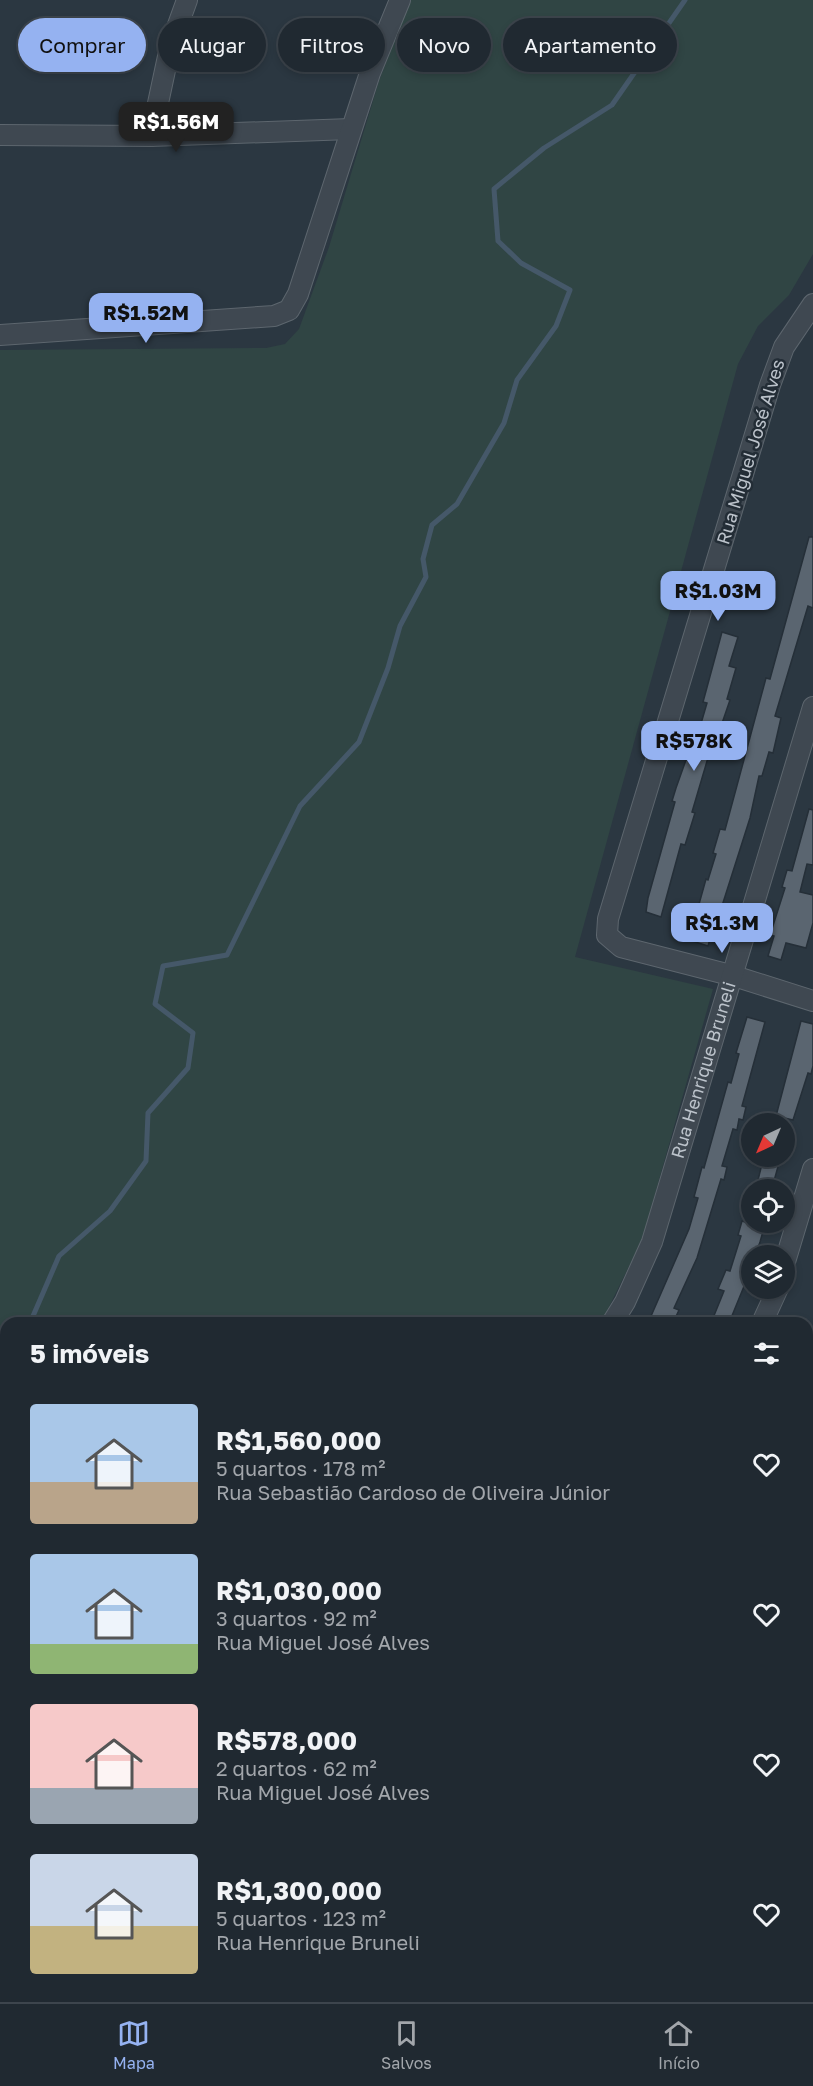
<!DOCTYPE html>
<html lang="pt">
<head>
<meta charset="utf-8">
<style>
  :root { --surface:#202931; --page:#283139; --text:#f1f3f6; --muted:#a2a6ab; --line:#3d454d; --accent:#95b2f1 }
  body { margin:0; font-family:"Golos Text",sans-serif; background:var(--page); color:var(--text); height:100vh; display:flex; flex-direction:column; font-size:22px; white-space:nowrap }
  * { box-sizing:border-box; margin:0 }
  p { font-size:20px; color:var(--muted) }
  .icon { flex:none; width:33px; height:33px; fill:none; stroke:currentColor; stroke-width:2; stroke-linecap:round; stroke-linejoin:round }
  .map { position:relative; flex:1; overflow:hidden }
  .drawer { position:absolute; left:0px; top:1317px; width:813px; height:686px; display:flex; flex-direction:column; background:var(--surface); border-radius:18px 18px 0 0; box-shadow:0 3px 9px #0003,0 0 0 2px var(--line) }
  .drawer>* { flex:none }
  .banner { position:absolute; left:18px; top:18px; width:777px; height:54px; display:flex; gap:12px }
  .needle { width:39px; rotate:224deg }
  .controls { position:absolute; left:741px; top:1113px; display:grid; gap:12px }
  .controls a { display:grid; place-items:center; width:54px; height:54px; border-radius:50%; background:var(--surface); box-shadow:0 3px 9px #0003,0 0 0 2px var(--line); font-size:30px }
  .price { position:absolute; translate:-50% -51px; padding:0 14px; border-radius:12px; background:var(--accent); color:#111; font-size:20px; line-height:39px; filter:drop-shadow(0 2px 3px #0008) }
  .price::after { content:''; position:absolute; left:50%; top:36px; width:18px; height:14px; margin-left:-9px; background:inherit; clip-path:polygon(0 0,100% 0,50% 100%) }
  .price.on { background:#222; color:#fff }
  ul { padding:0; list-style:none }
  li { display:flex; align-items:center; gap:18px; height:150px; padding:0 30px }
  li span { display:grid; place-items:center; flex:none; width:168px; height:120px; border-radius:6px; color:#555 }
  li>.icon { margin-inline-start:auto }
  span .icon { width:72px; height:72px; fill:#fffc; stroke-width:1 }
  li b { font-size:26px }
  h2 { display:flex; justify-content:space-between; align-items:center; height:72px; padding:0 30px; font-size:26px }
  .pill { padding:0 21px; border-radius:27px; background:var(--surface); box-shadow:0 3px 9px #0003,0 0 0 2px var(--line); font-size:21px; line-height:54px }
  .pill.on { background:var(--accent); color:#111 }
  .tabs { display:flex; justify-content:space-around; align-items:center; height:84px; border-top:2px solid var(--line); background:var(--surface); font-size:16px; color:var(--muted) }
  .tabs a { display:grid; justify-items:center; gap:3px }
  .tabs .on { color:var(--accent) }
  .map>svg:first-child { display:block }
  .green { fill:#304544 }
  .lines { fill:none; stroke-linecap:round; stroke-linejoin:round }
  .stream { stroke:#455869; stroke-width:5 }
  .building { fill:#5a6570; stroke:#252f38; stroke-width:1.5 }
  .street-casing { stroke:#5d666e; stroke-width:22 }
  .street { stroke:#3f4851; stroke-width:20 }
  .labels { text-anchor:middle; stroke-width:5; stroke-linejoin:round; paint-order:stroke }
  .street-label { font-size:18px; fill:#bcc3cb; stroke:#232d36 }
</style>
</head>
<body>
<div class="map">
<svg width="813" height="2002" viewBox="0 0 813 2002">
  <rect width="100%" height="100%" fill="#2b3741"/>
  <!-- green -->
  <path class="green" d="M410 0H813V254L789 295 758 326 738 364 575 957 713 989 642 1240 601 1323H6V1996L63 1997V2002H0V350L266 348 285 344 299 329 329 247 379 81Z"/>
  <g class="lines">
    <!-- stream -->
    <g class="stream">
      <path d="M30 1323 59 1256 110 1211 146 1161 148 1113 188 1068 193 1033 155 1004 163 966 227 955 300 806 359 742 388 668 400 626 426 577 423 559 432 525 457 504 504 423 517 380 556 326 570 290 521 263 498 241 494 189 544 148 612 105 685 0"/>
      <path d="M0 1385 6 1374"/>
    </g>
  </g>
  <!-- building -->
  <g class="building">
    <path d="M809 537H813V608L808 606 775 716 781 718 773 753 769 752 762 776H759L750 818 721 909 724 910 720 922 715 921 708 946 689 940 706 879 708 880 716 854 713 853 720 829 725 830 766 678 770 679Z"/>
    <path d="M722 632 738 637 729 666 736 668 727 699 730 700 718 735 715 734 692 812 695 813 685 845 681 844 661 917 646 912 648 898 675 802 672 801 676 788 692 743 695 744 707 703 703 702Z"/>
    <path d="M809 809 813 810V865L807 864 800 892 813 895V923L806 948 786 943 781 960 768 956 774 936 770 935 785 888 782 887 787 870 792 871Z"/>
    <path d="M747 1017 765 1022 742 1106 746 1107 743 1120 739 1119 737 1130 733 1129 722 1166 727 1167 724 1180 721 1179 697 1258 674 1308 679 1310 673 1323H648L689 1229 698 1198 694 1197 702 1167 704 1168 728 1082 731 1083 739 1054 736 1053Z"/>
    <path d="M801 1021 813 1024V1066L811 1074 808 1073 793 1120 776 1116Z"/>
    <path d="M764 1156H781L772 1188 757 1184Z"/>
    <path d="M742 1221 764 1228 760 1242 755 1256H752L747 1279 729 1323H711L724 1291 718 1289 726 1270 730 1271 741 1236 738 1235Z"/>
  </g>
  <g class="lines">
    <!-- street casing -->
    <g class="street-casing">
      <g id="street">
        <path d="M0 135 151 136 351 129"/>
        <path d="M151 136 170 47 187 0"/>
        <path d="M813 304 784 347 770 385 608 919 607 935 621 947 734 976 813 1001"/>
        <path d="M0 335 274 316 289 310 298 294 370 73 400 0"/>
        <path d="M784 1265 813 1169"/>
        <path id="s1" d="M612 1323 625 1302 652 1242 813 707"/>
        <path d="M762 1323 778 1288"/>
        <path d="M807 1408 813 1406"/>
        <path d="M807 1544 813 1541"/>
        <path d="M807 1590 813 1586"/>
        <path d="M807 1778 813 1771"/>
        <path d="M807 1966 813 1960"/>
        <path d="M79 1996V2002"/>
        <path d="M160 2002 165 1996"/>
        <path d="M349 2002 354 1996"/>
        <path d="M405 2002 410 1996"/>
        <path d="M594 2002 599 1996"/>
        <path d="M771 2002 777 1996"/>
      </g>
    </g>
    <!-- street -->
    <use href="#street" class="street"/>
  </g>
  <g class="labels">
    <!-- street labels -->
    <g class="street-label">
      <text transform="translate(751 452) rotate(-73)" y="6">Rua Miguel José Alves</text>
      <text dy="6" stroke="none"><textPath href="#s1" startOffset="270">Rua Henrique Bruneli</textPath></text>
    </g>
  </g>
</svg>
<div class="controls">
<a><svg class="needle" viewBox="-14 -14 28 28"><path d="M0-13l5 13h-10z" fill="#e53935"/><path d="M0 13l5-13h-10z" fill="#a2a6ab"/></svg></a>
<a><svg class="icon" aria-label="locate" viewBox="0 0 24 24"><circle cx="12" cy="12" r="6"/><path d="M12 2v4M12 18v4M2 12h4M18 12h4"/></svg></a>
<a><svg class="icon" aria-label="layers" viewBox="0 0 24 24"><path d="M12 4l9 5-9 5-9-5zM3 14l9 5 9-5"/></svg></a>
</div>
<b class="price on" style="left:176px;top:153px">R$1.56M</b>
<b class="price" style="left:146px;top:344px">R$1.52M</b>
<b class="price" style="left:718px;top:622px">R$1.03M</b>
<b class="price" style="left:694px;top:772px">R$578K</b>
<b class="price" style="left:722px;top:954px">R$1.3M</b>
<div class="banner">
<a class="pill on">Comprar</a>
<a class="pill">Alugar</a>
<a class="pill">Filtros</a>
<a class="pill">Novo</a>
<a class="pill">Apartamento</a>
</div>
<section class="drawer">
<h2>5 imóveis<svg class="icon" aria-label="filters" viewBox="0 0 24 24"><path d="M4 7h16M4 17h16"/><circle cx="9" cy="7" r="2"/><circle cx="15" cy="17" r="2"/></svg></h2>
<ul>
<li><span style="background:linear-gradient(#a9c7e8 65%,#b9a48a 0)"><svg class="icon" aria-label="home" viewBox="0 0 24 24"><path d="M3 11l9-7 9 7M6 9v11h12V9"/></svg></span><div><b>R$1,560,000</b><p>5 quartos · 178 m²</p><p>Rua Sebastião Cardoso de Oliveira Júnior</p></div><svg class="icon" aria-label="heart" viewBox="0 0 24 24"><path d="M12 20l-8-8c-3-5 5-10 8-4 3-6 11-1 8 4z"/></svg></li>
<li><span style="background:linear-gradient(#a9c7e8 75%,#8fb573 0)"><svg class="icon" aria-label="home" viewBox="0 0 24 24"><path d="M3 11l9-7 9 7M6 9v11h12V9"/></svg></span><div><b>R$1,030,000</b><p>3 quartos · 92 m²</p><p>Rua Miguel José Alves</p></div><svg class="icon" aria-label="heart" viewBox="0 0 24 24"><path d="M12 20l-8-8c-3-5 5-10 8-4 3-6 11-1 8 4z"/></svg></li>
<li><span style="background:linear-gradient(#f6c9c9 70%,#9aa5b1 0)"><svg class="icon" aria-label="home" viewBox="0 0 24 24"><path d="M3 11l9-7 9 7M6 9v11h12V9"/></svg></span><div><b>R$578,000</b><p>2 quartos · 62 m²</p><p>Rua Miguel José Alves</p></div><svg class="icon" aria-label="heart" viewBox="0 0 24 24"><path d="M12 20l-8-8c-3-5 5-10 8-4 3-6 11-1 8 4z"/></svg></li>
<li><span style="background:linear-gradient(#c9d6e8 60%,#c2b280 0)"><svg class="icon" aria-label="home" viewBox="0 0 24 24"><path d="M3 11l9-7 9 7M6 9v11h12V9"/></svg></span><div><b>R$1,300,000</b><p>5 quartos · 123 m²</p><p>Rua Henrique Bruneli</p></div><svg class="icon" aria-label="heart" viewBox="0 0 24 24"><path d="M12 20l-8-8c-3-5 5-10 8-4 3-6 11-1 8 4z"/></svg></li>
</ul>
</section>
</div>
<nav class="tabs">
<a class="on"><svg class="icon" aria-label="map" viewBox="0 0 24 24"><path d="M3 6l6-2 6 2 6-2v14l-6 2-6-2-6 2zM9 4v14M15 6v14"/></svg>Mapa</a>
<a><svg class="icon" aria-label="saved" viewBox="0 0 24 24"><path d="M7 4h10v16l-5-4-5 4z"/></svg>Salvos</a>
<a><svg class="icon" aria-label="home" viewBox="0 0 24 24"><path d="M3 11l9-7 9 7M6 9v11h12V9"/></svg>Início</a>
</nav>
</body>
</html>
